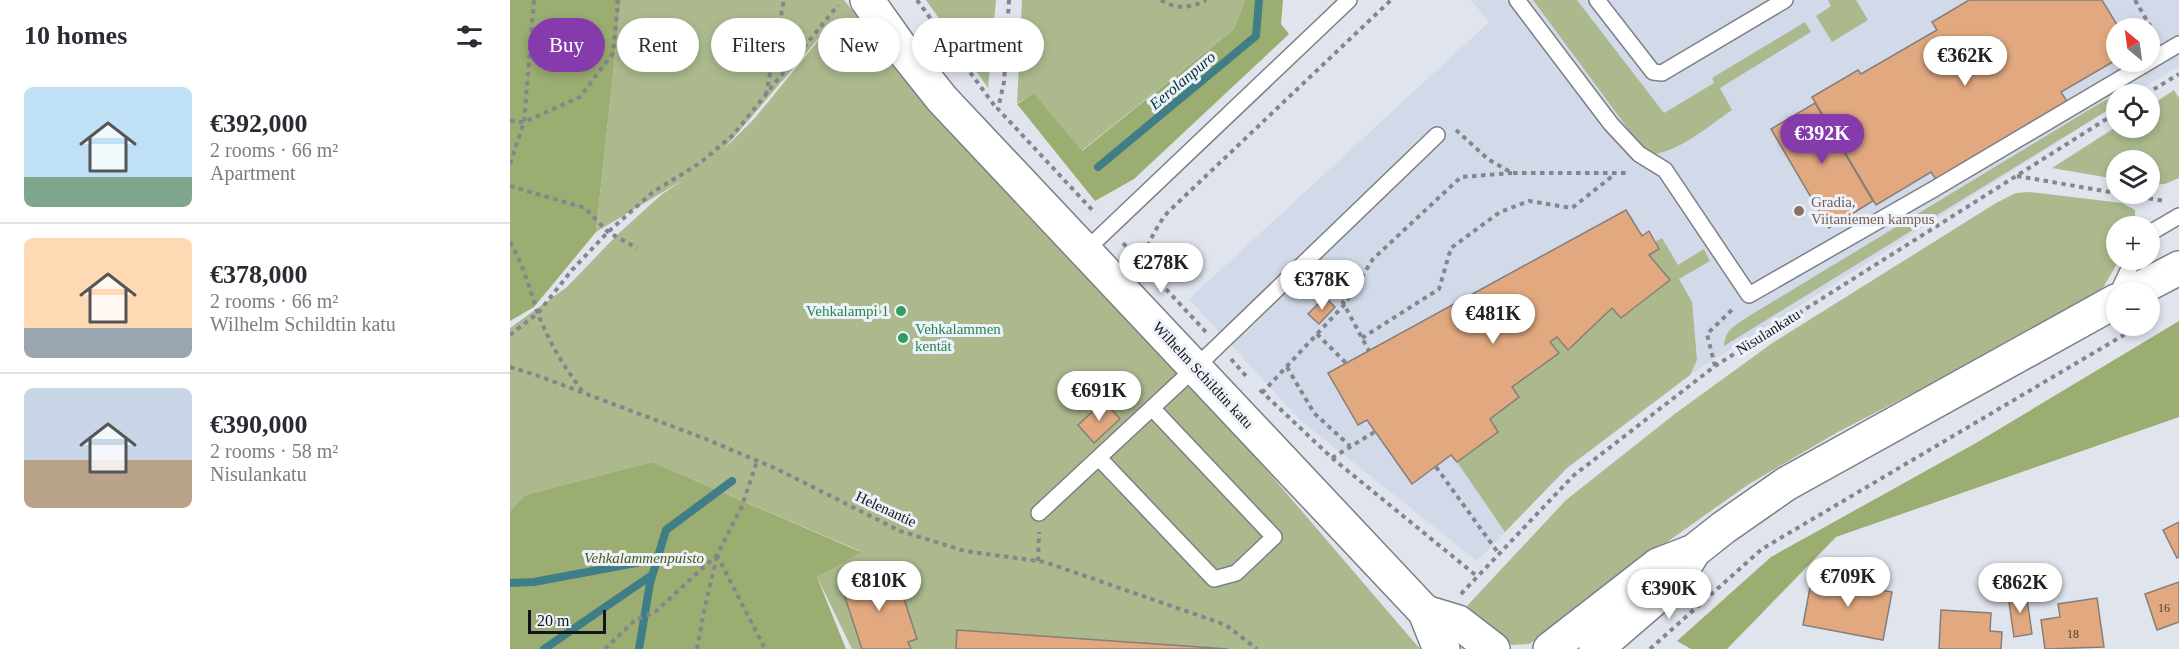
<!DOCTYPE html>
<html lang="en">
<head>
<meta charset="utf-8">
<style>
  :root { --surface:#fff; --page:#f2f2f3; --text:#2b2b33; --muted:#7c7c81; --line:#e1e1e2; --accent:#863bac }
  body { margin:0; font-family:Georgia,serif; background:var(--page); color:var(--text); height:100vh; display:flex; flex-direction:column; font-size:22px; white-space:nowrap }
  * { box-sizing:border-box; margin:0 }
  p { font-size:20px; color:var(--muted) }
  .icon { flex:none; width:33px; height:33px; fill:none; stroke:currentColor; stroke-width:2; stroke-linecap:round; stroke-linejoin:round }
  .map { position:relative; flex:1; overflow:hidden }
  .drawer { display:flex; flex-direction:column; background:var(--surface); width:510px }
  .drawer>* { flex:none }
  .banner { position:absolute; left:18px; top:18px; width:570px; height:54px; display:flex; gap:12px }
  .needle { width:39px; rotate:331deg }
  .tools { position:absolute; left:1596px; top:18px; display:grid; gap:12px }
  .tools a { display:grid; place-items:center; width:54px; height:54px; border-radius:50%; background:var(--surface); box-shadow:0 3px 9px #0003; font-size:30px }
  .scale { position:absolute; left:18px; bottom:15px; width:78px; box-sizing:border-box; padding-left:6px; border:3px solid #141518; border-top:0; font-size:16px; line-height:21px; white-space:nowrap; color:#141518; -webkit-text-stroke:4px #edf2fa; paint-order:stroke }
  .price { position:absolute; translate:-50% -51px; padding:0 14px; border-radius:21px; background:#fff; color:#222; font-size:20px; line-height:39px; filter:drop-shadow(0 2px 3px #0008) }
  .price::after { content:''; position:absolute; left:50%; top:36px; width:18px; height:14px; margin-left:-9px; background:inherit; clip-path:polygon(0 0,100% 0,50% 100%) }
  .price.selected { background:var(--accent); color:#fff }
  ul { padding:0; list-style:none }
  li { display:flex; align-items:center; gap:18px; height:150px; padding:0 24px }
  li+li { border-top:2px solid var(--line) }
  li span { display:grid; place-items:center; flex:none; width:168px; height:120px; border-radius:9px; color:#555 }
  li>.icon { margin-inline-start:auto }
  span .icon { width:72px; height:72px; fill:#fffc; stroke-width:1 }
  li b { font-size:26px }
  h2 { display:flex; justify-content:space-between; align-items:center; height:72px; padding:0 24px; font-size:26px }
  .chip { padding:0 21px; border-radius:27px; background:var(--surface); box-shadow:0 3px 9px #0003; font-size:21px; line-height:54px }
  .chip.selected { background:var(--accent); color:#fff }
  main { display:flex; flex:1; min-height:0 }
  .map>svg:first-child { display:block }
  .built { fill:#d2dae9; fill-rule:evenodd }
  .green { fill:#abb98d; fill-rule:evenodd }
  .forest { fill:#9bad70 }
  .lines { fill:none; stroke-linecap:round; stroke-linejoin:round }
  .stream { stroke:#3f7d87; stroke-width:8 }
  .building { fill:#e2a980; stroke:#857e79; stroke-width:1.5 }
  .service-casing { stroke:#7b7f86; stroke-width:18 }
  .tertiary-casing { stroke:#7b7f86; stroke-width:36 }
  .secondary-casing { stroke:#7b7f86; stroke-width:36 }
  .path { stroke:#84868d; stroke-width:4; stroke-dasharray:4.5 4.5; stroke-linecap:butt }
  .service { stroke:#fff; stroke-width:15 }
  .tertiary { stroke:#fff; stroke-width:33 }
  .secondary { stroke:#fff; stroke-width:33 }
  .education-dot { fill:#8d6e63; stroke:#edf2fa; stroke-width:2 }
  .leisure-dot { fill:#2e9e5b; stroke:#edf2fa; stroke-width:2 }
  .labels { text-anchor:middle; stroke-width:6; stroke-linejoin:round; paint-order:stroke }
  .number-label { font-size:12px; fill:#483a32 }
  .education-label { font-size:15px; fill:#785e54; stroke:#edf2fa; text-anchor:start }
  .leisure-label { font-size:15px; fill:#27864d; stroke:#edf2fa; text-anchor:end }
  .street-label { font-size:15px; fill:#141518; stroke:#edf2fa }
  .park-label { font-size:15px; font-style:italic; fill:#485813; stroke:#edf2fa }
  .water-label { font-size:16px; font-style:italic; fill:#053137; stroke:#edf2fa }
</style>
</head>
<body>
<main>
<section class="drawer">
<h2>10 homes<svg class="icon" aria-label="filters" viewBox="0 0 24 24"><path d="M4 7h16M4 17h16"/><circle cx="9" cy="7" r="2"/><circle cx="15" cy="17" r="2"/></svg></h2>
<ul>
<li><span style="background:linear-gradient(#bfe0f5 75%,#7fa58c 0)"><svg class="icon" aria-label="home" viewBox="0 0 24 24"><path d="M3 11l9-7 9 7M6 9v11h12V9"/></svg></span><div><b>€392,000</b><p>2 rooms · 66 m²</p><p>Apartment</p></div></li>
<li><span style="background:linear-gradient(#ffd9b3 75%,#9aa5b1 0)"><svg class="icon" aria-label="home" viewBox="0 0 24 24"><path d="M3 11l9-7 9 7M6 9v11h12V9"/></svg></span><div><b>€378,000</b><p>2 rooms · 66 m²</p><p>Wilhelm Schildtin katu</p></div></li>
<li><span style="background:linear-gradient(#c9d6e8 60%,#b9a48a 0)"><svg class="icon" aria-label="home" viewBox="0 0 24 24"><path d="M3 11l9-7 9 7M6 9v11h12V9"/></svg></span><div><b>€390,000</b><p>2 rooms · 58 m²</p><p>Nisulankatu</p></div></li>
</ul>
</section>
<div class="map">
<svg width="1669" height="649" viewBox="0 0 1669 649">
  <rect width="100%" height="100%" fill="#e0e4ed"/>
  <!-- built -->
  <path class="built" d="M961 0H1669V66L1623 94H1606V105L1180 375 1057 468 967 561 790 420 679 299 979 22ZM1606 28H1640V62H1606Z"/>
  <!-- green -->
  <g class="green">
    <path d="M111 0H334L385 66 471 165 694 397 910 649H342L307 577 350 551 142 462 15 495 0 511V328L57 287 107 235 151 195 173 180 86 232ZM316 31 245 118 213 150 315 31Z"/>
    <path d="M416 0H486L478 88Z"/>
    <path d="M512 0H735L724 29 571 151 524 95 507 103Z"/>
    <path d="M1023 0H1067L1154 113 1204 83 1202 78 1295 22 1301 32 1210 88 1222 110C1197 127 1171 151 1140 155L1130 145Z"/>
    <path d="M1318 0H1346L1358 20 1322 42 1306 16 1321 6Z"/>
    <path d="M1664 90 1669 98V178L1655 184 1640 185V160H1606V179L1542 168 1606 127 1640 128V106Z"/>
    <path d="M1606 96V105L1214 346C1215 330 1224 326 1236 318L1592 102Z"/>
    <path d="M1520 192 1612 203 1625 210V226H1606V260H1609L1593 288 1569 303 1465 361 1328 432 1239 484 1109 576 1047 627 1019 644 1002 645 977 626 957 606 1056 500 1166 413 1261 344 1486 203 1506 193Z"/>
    <path d="M1152 238 1168 265 1194 249 1200 261 1169 279 1182 302 1187 360 1180 375 1057 468 995 532 947 462 988 432 980 419 1008 398 1002 387 1049 353 1040 342 1047 337 1058 349 1102 308 1112 318 1160 280 1139 255 1149 249 1145 242Z"/>
  </g>
  <!-- forest -->
  <g class="forest">
    <path d="M0 0H111L86 232 24 307 0 321Z"/>
    <path d="M735 0H773L771 24 779 34 624 179 585 201 507 104 524 94 572 151 724 29Z"/>
    <path d="M1669 321V417L1326 537 1217 649H1181L1167 641 1261 557 1466 443Z"/>
    <path d="M142 462 351 552 307 577 336 649H0V511L15 495Z"/>
  </g>
  <g class="lines">
    <!-- stream -->
    <g class="stream">
      <path d="M588 167 746 36 749 0"/>
      <path d="M0 583 24 582 147 559"/>
      <path d="M34 649 142 575"/>
      <path d="M129 649 140 583 156 530 222 481"/>
    </g>
  </g>
  <!-- building -->
  <g class="building">
    <path d="M1459 0H1592L1609 28H1606V60L1551 92 1558 103 1427 181 1421 172 1366 205 1302 97 1348 70 1351 74 1427 30 1422 22Z"/>
    <path d="M1305 103 1363 201 1319 228 1261 129Z"/>
    <path d="M1116 210 1132 236 1139 231 1149 249 1139 255 1160 280 1111 318 1102 308 1058 350 1047 337 1040 342 1049 353 1002 387 1009 397 980 419 988 432 947 462 941 455 902 484 857 420 848 425 818 373Z"/>
    <path d="M815 297 825 307 809 324 798 314Z"/>
    <path d="M594 401 610 419 584 443 568 425Z"/>
    <path d="M1669 522V557L1667 558 1653 530Z"/>
    <path d="M374 568 380 586 389 583 407 639 398 642 401 649H352L330 582Z"/>
    <path d="M1302 577 1382 592 1373 640 1293 625Z"/>
    <path d="M1669 582V622L1647 630 1635 594Z"/>
    <path d="M1516 592 1522 634 1504 637 1498 595Z"/>
    <path d="M1587 598 1594 647 1535 649 1531 620 1550 617 1548 604Z"/>
    <path d="M1431 610 1481 613 1480 631 1492 632 1491 649H1429Z"/>
    <path d="M447 630 718 649H446Z"/>
  </g>
  <g class="lines">
    <!-- service casing -->
    <g class="service-casing">
      <g id="service">
        <path d="M1007 0 1101 124 1129 154 1155 170 1239 295 1424 189 1669 44"/>
        <path d="M1087 0 1143 72 1152 73 1275 0"/>
        <path d="M1640 233 1669 216"/>
        <path d="M575 251 839 0"/>
        <path d="M1608 292 1623 260"/>
        <path d="M589 458 704 579 726 573 764 537 642 408"/>
        <path d="M529 513 686 367 927 135"/>
      </g>
    </g>
    <!-- tertiary casing -->
    <g class="tertiary-casing">
      <g id="tertiary">
        <path d="M357 0 389 45 432 99 915 612 927 642 933 649"/>
        <path d="M915 612 948 622 983 649"/>
      </g>
    </g>
    <!-- secondary casing -->
    <g class="secondary-casing">
      <g id="secondary">
        <path d="M1623 292 1669 268"/>
        <path d="M1040 649 1148 565 1184 551 1213 528 1276 484 1606 301"/>
        <path d="M1086 649 1166 580 1184 551"/>
      </g>
    </g>
    <!-- path -->
    <g class="path">
      <path d="M407 0 487 109"/>
      <path d="M499 0 494 82 488 109 585 213"/>
      <path d="M651 0C666 10 681 8 696 0"/>
      <path d="M1625 0 1646 36"/>
      <path d="M1636 94 1669 74"/>
      <path d="M256 95 274 0"/>
      <path d="M0 121 14 122 70 97 103 53 108 2 106 0"/>
      <path d="M946 130 978 159 1002 173H1118"/>
      <path d="M0 164 14 122 24 0"/>
      <path d="M1507 176 1606 193"/>
      <path d="M0 186 75 208 98 232 127 248"/>
      <path d="M1612 194 1655 201"/>
      <path d="M0 242C13 264 19 287 27 311 38 341 54 367 73 392"/>
      <path d="M613 243 696 332"/>
      <path d="M631 263C638 244 645 228 658 212L881 0"/>
      <path d="M815 269 859 351"/>
      <path d="M807 334 836 363"/>
      <path d="M0 335 28 313 62 270 98 232 143 192 190 163 223 135 328 5"/>
      <path d="M852 338 929 289 941 248 990 212 1019 201 1062 208 1105 174"/>
      <path d="M721 359 736 376"/>
      <path d="M1205 366 1197 334 1225 307"/>
      <path d="M0 367 26 375 196 439 267 469 390 531 455 551 535 562 716 625 747 649"/>
      <path d="M777 367 804 413 840 446"/>
      <path d="M750 390 822 458 968 577"/>
      <path d="M752 393 834 305 863 259 951 177 1002 173"/>
      <path d="M822 458 866 431"/>
      <path d="M926 467 989 554"/>
      <path d="M207 555 255 649"/>
      <path d="M528 561 529 532"/>
      <path d="M951 594 1063 476 1205 366 1606 113"/>
      <path d="M95 649 125 620 145 612 207 555 232 506 247 461"/>
      <path d="M187 649 194 611 207 556"/>
      <path d="M1140 649 1252 549 1629 326"/>
    </g>
    <!-- service -->
    <use href="#service" class="service"/>
    <!-- tertiary -->
    <use href="#tertiary" class="tertiary"/>
    <!-- secondary -->
    <use href="#secondary" class="secondary"/>
  </g>
  <!-- markers -->
  <circle class="education-dot" cx="1289" cy="211" r="6"/>
  <g class="leisure-dot">
    <circle cx="391" cy="311" r="6"/>
    <circle cx="393" cy="338" r="6"/>
  </g>
  <g class="labels">
    <!-- number labels -->
    <g class="number-label">
      <text x="1654" y="612">16</text>
      <text x="1563" y="638">18</text>
    </g>
    <!-- education labels -->
    <g class="education-label">
      <text x="1301" y="207">Gradia,<tspan x="1301" dy="17">Viitaniemen kampus</tspan></text>
    </g>
    <!-- leisure labels -->
    <g class="leisure-label">
      <text x="379" y="316">Vehkalampi 1</text>
      <text x="405" y="334" text-anchor="start">Vehkalammen<tspan x="405" dy="17">kentät</tspan></text>
    </g>
    <!-- street labels -->
    <g class="street-label">
      <text transform="translate(1258 332) rotate(-32)" y="5">Nisulankatu</text>
      <text transform="translate(693 375) rotate(47)" y="5">Wilhelm Schildtin katu</text>
      <text transform="translate(376 509) rotate(25)" y="5">Helenantie</text>
    </g>
    <!-- park labels -->
    <g class="park-label">
      <text x="134" y="563">Vehkalammenpuisto</text>
    </g>
    <!-- water labels -->
    <g class="water-label">
      <text transform="translate(672 80) rotate(-40)" y="6">Eerolanpuro</text>
    </g>
  </g>
</svg>
<div class="tools">
<a><svg class="needle" viewBox="-14 -14 28 28"><path d="M0-13l5 13h-10z" fill="#e53935"/><path d="M0 13l5-13h-10z" fill="#7c7c81"/></svg></a>
<a><svg class="icon" aria-label="locate" viewBox="0 0 24 24"><circle cx="12" cy="12" r="6"/><path d="M12 2v4M12 18v4M2 12h4M18 12h4"/></svg></a>
<a><svg class="icon" aria-label="layers" viewBox="0 0 24 24"><path d="M12 4l9 5-9 5-9-5zM3 14l9 5 9-5"/></svg></a>
<a>+</a>
<a>−</a>
</div>
<div class="scale">20 m</div>
<b class="price" style="left:1455px;top:87px">€362K</b>
<b class="price selected" style="left:1312px;top:165px">€392K</b>
<b class="price" style="left:651px;top:294px">€278K</b>
<b class="price" style="left:812px;top:311px">€378K</b>
<b class="price" style="left:983px;top:345px">€481K</b>
<b class="price" style="left:589px;top:422px">€691K</b>
<b class="price" style="left:1338px;top:608px">€709K</b>
<b class="price" style="left:369px;top:612px">€810K</b>
<b class="price" style="left:1510px;top:614px">€862K</b>
<b class="price" style="left:1159px;top:620px">€390K</b>
<div class="banner">
<a class="chip selected">Buy</a>
<a class="chip">Rent</a>
<a class="chip">Filters</a>
<a class="chip">New</a>
<a class="chip">Apartment</a>
</div>
</div>
</main>
</body>
</html>
